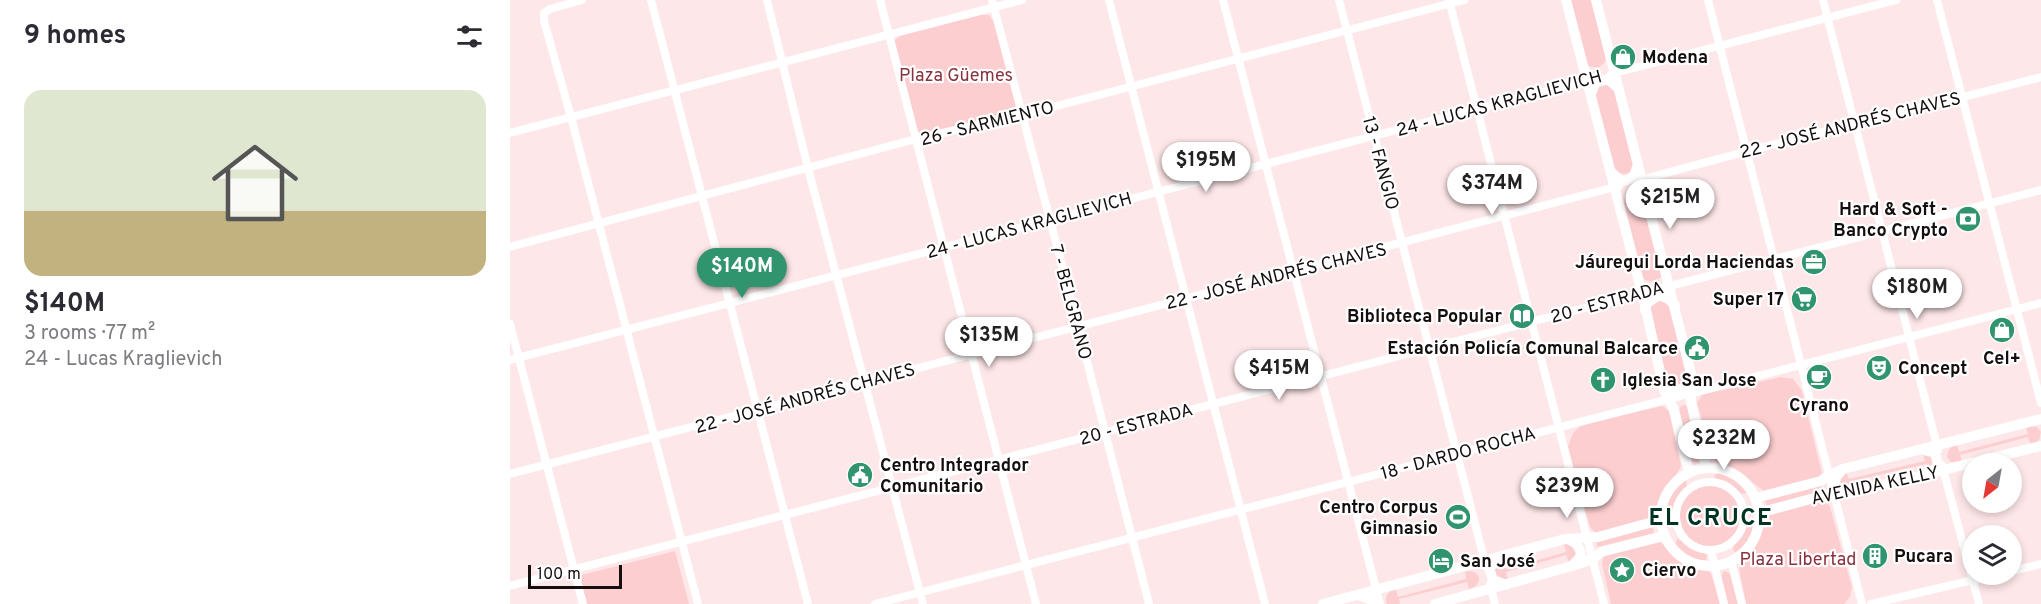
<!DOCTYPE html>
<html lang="en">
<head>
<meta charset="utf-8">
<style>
  :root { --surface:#fff; --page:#f2f2f3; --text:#2b2b33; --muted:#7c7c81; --line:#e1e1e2; --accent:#30946f }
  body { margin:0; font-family:Overpass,sans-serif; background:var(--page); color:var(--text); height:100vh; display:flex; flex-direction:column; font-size:22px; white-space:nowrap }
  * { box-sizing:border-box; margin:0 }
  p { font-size:20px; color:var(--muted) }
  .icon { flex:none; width:33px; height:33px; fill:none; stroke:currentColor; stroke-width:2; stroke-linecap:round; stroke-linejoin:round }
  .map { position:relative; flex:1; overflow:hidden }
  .details { display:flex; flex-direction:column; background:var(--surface); width:510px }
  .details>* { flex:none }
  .needle { width:39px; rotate:211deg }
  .buttons { position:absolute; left:1452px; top:453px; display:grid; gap:12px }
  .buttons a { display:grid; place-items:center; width:60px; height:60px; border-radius:50%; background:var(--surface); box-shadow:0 3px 9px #0003; font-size:30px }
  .scale { position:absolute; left:18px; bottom:15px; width:94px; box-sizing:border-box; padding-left:6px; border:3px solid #150e0e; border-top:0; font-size:16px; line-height:21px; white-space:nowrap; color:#150e0e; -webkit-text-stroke:4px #fff; paint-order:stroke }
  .price { position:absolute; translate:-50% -51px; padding:0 14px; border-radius:21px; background:#fff; color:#222; font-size:20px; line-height:39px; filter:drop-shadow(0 2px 3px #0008) }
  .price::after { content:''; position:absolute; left:50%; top:36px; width:18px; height:14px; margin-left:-9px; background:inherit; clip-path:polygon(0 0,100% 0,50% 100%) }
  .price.selected { background:var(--accent); color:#fff }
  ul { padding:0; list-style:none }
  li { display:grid; align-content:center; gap:12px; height:318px; padding:0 24px }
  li+li { border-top:2px solid var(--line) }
  li span { display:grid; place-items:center; height:186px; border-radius:18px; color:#555 }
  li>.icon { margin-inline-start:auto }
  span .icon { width:108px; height:108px; fill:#fffc; stroke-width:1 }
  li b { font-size:26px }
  h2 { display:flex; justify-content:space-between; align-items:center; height:72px; padding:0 24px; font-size:26px }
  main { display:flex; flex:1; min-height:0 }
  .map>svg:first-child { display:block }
  .green { fill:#fcced0 }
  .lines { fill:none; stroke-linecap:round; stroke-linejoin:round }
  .minor { stroke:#fff; stroke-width:8 }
  .major { stroke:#fff; stroke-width:10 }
  .labels { text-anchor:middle; stroke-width:4.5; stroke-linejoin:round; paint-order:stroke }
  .poi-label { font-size:18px; font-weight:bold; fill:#150e0e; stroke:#fff; text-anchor:start }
  .park-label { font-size:18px; fill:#89313e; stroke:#fff }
  .street-label { font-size:18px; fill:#150e0e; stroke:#fff }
  .district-label { font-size:24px; font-weight:bold; letter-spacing:1.5px; fill:#013323; stroke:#fff }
</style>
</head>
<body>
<main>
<section class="details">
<h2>9 homes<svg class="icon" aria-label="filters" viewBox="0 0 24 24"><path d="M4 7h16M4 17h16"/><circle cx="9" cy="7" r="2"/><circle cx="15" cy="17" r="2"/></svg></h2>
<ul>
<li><span style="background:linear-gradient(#dfe7d0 65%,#c2b280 0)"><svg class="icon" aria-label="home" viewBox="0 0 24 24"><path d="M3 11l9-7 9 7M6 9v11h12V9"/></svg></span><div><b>$140M</b><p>3 rooms · 77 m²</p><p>24 - Lucas Kraglievich</p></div></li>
</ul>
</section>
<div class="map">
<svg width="1531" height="604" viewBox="0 0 1531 604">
  <rect width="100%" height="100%" fill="#fee7e8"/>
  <!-- green -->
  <g class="green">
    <path d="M1060 0H1081L1096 57 1095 62 1088 68 1079 66 1076 62Z"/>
    <path d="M469 15H479L485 23 506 104 504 110 500 114 417 135 410 134 406 128 385 47V40L392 34Z"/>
    <path d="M1098 84 1104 88 1124 163 1121 172C1113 176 1110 173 1104 169L1085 94 1090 85Z"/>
    <path d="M1126 192 1132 196 1152 276 1144 282 1135 280 1132 276 1113 202 1118 193Z"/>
    <path d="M1148 300 1159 304 1178 379 1172 386 1158 382 1139 310 1141 305Z"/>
    <path d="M1271 377 1283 379 1292 391 1312 474 1310 478 1255 492 1231 473 1214 466 1204 459 1187 403 1192 395 1195 394Z"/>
    <path d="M1174 405 1177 406 1190 460 1187 463 1181 461 1169 410 1171 406Z"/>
    <path d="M1152 406 1159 411 1171 466 1165 477 1153 491 1141 519 1086 533 1080 527 1058 447 1063 433 1072 425Z"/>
    <path d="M1520 426 1527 427 1531 432 1529 440 1521 445 1518 437 1450 455 1452 462H1441L1437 457C1438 450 1440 446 1447 445L1449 452 1518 434 1516 427Z"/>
    <path d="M1413 454 1427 457 1418 471 1416 464 1339 482 1341 490 1337 491 1327 481 1336 472 1339 479 1415 461Z"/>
    <path d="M1208 472C1219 474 1230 479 1237 489L1236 493 1230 494 1219 485 1207 481 1204 476Z"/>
    <path d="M1170 480 1176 481 1177 487 1169 496 1163 509 1157 511 1154 508C1156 497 1162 488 1170 480Z"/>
    <path d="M1311 485 1313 491 1257 506 1255 502 1256 499Z"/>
    <circle cx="1199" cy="517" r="31"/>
    <path d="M1310 501 1318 504 1320 507 1342 587 1340 597 1334 604H1236L1229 568C1232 558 1241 552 1246 543 1252 534 1252 523 1259 515Z"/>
    <path d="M1241 521 1244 522 1246 526 1240 539 1231 551 1225 552 1223 550C1223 543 1234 532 1237 523Z"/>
    <path d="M1140 526 1143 528 1144 533 1087 547V541Z"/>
    <path d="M1167 539C1170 539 1193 552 1197 555L1196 560C1185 564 1172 554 1165 546Z"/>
    <path d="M1149 541 1174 561 1197 570 1201 574 1210 604H1101L1092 563 1094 555Z"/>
    <path d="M1054 544H1062L1068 553 1059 562 1056 555 996 572 998 579 990 580 983 571 993 562 996 569 1056 552Z"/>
    <path d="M165 551 179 604H75L68 576Z"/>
    <path d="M958 571 965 572 969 577C969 584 966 587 959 589L957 582 889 599 890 604H877L876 601C876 594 879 591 886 589L888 597 956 579 955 572Z"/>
    <path d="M1214 571 1220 573 1228 604H1218L1211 576Z"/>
  </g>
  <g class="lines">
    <!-- minor -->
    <g class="minor">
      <path d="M72 0 40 9 34 13V21L61 117 188 604"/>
      <path d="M141 0 298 604"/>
      <path d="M257 0 298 168 413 604"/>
      <path d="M370 0 526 604"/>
      <path d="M482 0 568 326 639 604"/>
      <path d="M599 0 755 604"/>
      <path d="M713 0 870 604"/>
      <path d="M829 0 976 566"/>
      <path d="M939 0 1094 604"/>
      <path d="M1198 0 1352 604"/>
      <path d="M1313 0 1428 450"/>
      <path d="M1427 0 1531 403"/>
      <path d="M1101 74 1386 0"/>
      <path d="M0 133 512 0"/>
      <path d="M1128 181C1261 143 1397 112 1531 77"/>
      <path d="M0 247 406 139 512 115 954 0"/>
      <path d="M0 324 73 604"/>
      <path d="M0 360 1083 79"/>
      <path d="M1432 465 1469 604"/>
      <path d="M0 474 1109 186"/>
      <circle cx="1200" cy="516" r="34"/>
      <path d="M1201 551 1214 604"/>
      <path d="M1221 561 1232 604"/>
      <path d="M1502 571 1531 564"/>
      <path d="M980 584 985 604"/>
      <path d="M0 586 1531 190"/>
      <path d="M365 604 1531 303"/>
      <path d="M1361 604 1489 574"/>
    </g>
    <!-- major -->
    <g class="major">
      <path d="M1056 0 1134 301 1154 390 1164 410 1179 472"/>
      <path d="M1086 0 1182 377 1181 402 1196 467"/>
      <path d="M1081 94 1085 83 1098 79 1109 89"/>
      <path d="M1101 172 1111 181C1123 180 1125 175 1128 164"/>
      <path d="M1135 310 1137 303 1149 295 1157 298 1165 305"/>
      <path d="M1153 381 1160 388 1169 390 1177 386 1182 378"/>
      <path d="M1414 450 1425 453 1428 465 1421 473"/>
      <circle cx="1200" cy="517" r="49"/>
      <path d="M1333 469 1326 477 1325 484 1332 492 1339 493"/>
      <path d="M1245 498 1311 481 1319 475 1333 469 1531 419"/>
      <path d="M1249 513 1315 495 1340 493 1531 446"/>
      <path d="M1057 539C1066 542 1070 546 1071 556L1062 566"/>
      <path d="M990 558 979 568 983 580 996 585"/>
      <path d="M848 595 862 600 864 604"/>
      <path d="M813 604 1055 539 1088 537 1150 520"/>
      <path d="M925 604 1062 566 1083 559 1091 552 1154 536"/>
    </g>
  </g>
  <!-- icons -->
  <defs>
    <g id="shop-disc" transform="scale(1.35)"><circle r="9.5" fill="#30946f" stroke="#fff"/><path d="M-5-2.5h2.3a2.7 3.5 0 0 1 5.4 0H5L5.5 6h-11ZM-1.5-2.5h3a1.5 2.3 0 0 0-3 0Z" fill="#fff"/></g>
    <g id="bank-disc" transform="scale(1.35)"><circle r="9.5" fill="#30946f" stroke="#fff"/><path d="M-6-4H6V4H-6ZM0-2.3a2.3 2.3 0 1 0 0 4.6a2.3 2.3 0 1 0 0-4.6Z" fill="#fff"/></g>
    <g id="office-disc" transform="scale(1.35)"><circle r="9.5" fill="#30946f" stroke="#fff"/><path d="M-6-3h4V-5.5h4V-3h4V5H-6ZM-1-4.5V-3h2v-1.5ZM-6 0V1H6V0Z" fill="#fff"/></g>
    <g id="supermarket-disc" transform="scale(1.35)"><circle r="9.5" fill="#30946f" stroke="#fff"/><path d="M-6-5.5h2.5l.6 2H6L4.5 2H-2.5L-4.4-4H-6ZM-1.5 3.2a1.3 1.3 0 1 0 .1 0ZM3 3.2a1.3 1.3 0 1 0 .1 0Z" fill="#fff"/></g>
    <g id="library-disc" transform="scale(1.35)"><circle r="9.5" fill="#30946f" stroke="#fff"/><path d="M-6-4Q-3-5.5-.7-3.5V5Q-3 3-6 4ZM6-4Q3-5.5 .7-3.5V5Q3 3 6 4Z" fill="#fff"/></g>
    <g id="civic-disc" transform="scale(1.35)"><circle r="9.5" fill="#30946f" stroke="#fff"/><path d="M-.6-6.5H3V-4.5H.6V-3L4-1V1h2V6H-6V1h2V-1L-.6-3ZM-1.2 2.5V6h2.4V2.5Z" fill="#fff"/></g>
    <g id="theatre-disc" transform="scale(1.35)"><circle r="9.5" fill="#30946f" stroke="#fff"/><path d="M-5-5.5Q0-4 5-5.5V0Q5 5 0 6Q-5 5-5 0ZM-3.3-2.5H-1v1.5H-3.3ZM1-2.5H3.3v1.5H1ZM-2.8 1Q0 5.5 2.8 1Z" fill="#fff"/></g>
    <g id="cafe-disc" transform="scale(1.35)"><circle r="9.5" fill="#30946f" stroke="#fff"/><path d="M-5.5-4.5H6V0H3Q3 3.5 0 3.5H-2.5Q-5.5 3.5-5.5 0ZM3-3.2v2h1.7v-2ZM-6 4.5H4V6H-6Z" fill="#fff"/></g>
    <g id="church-disc" transform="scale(1.35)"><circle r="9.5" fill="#30946f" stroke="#fff"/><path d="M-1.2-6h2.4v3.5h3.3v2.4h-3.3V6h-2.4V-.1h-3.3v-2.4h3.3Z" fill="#fff"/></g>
    <g id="stadium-disc" transform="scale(1.35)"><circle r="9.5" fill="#30946f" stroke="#fff"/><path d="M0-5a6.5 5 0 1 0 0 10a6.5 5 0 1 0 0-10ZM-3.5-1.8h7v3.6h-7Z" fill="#fff"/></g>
    <g id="building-disc" transform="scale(1.35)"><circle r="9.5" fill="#30946f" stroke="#fff"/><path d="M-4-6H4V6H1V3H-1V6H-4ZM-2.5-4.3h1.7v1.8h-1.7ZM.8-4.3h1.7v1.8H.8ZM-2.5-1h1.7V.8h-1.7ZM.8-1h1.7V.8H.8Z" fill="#fff"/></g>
    <g id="hotel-disc" transform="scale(1.35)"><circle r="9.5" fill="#30946f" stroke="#fff"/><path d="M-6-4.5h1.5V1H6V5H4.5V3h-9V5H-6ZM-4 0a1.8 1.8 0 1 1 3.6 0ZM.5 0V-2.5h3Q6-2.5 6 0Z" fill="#fff"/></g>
    <g id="sight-disc" transform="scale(1.35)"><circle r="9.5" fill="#30946f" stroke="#fff"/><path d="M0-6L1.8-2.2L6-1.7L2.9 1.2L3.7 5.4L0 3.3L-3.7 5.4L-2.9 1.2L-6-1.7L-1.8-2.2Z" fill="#fff"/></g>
  </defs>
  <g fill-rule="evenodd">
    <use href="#shop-disc" x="1113" y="57"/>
    <use href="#bank-disc" x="1458" y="219"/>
    <use href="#office-disc" x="1304" y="262"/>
    <use href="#supermarket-disc" x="1294" y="299"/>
    <use href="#library-disc" x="1012" y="316"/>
    <use href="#shop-disc" x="1492" y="330"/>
    <use href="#civic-disc" x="1187" y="348"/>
    <use href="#theatre-disc" x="1369" y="368"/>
    <use href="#cafe-disc" x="1309" y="377"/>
    <use href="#church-disc" x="1093" y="380"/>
    <use href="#civic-disc" x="350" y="475"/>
    <use href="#stadium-disc" x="948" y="517"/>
    <use href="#building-disc" x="1365" y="556"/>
    <use href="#hotel-disc" x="931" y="561"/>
    <use href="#sight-disc" x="1112" y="570"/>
  </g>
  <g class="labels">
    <!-- poi labels -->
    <g class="poi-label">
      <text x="1132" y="63">Modena</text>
      <text x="1438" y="215" text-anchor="end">Hard &amp; Soft -<tspan x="1438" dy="21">Banco Crypto</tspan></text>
      <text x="1284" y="268" text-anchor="end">Jáuregui Lorda Haciendas</text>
      <text x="1274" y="305" text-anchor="end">Super 17</text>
      <text x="992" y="322" text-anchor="end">Biblioteca Popular</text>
      <text x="1168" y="354" text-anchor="end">Estación Policía Comunal Balcarce</text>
      <text x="1492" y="364" text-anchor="middle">Cel+</text>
      <text x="1388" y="374">Concept</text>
      <text x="1112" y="386">Iglesia San Jose</text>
      <text x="1309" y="411" text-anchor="middle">Cyrano</text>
      <text x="370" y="471">Centro Integrador<tspan x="370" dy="21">Comunitario</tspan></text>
      <text x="928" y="513" text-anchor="end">Centro Corpus<tspan x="928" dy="21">Gimnasio</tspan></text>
      <text x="1384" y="562">Pucara</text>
      <text x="950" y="567">San José</text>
      <text x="1132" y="576">Ciervo</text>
    </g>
    <!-- park labels -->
    <g class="park-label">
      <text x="446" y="81">Plaza Güemes</text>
      <text x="1288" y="565">Plaza Libertad</text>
    </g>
    <!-- street labels -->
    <g class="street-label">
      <text transform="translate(989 103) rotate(-15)" y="6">24 - LUCAS KRAGLIEVICH</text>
      <text transform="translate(477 123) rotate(-14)" y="6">26 - SARMIENTO</text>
      <text transform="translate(1340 125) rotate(-14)" y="6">22 - JOSÉ ANDRÉS CHAVES</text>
      <text transform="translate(871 163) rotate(75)" y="6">13 - FANGIO</text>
      <text transform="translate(519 225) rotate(-15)" y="6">24 - LUCAS KRAGLIEVICH</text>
      <text transform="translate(766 276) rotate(-14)" y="6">22 - JOSÉ ANDRÉS CHAVES</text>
      <text transform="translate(561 302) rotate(75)" y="6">7 - BELGRANO</text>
      <text transform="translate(1097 302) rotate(-15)" y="6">20 - ESTRADA</text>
      <text transform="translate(295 398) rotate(-15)" y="6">22 - JOSÉ ANDRÉS CHAVES</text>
      <text transform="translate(626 424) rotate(-15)" y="6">20 - ESTRADA</text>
      <text transform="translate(948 453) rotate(-15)" y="6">18 - DARDO ROCHA</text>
      <text transform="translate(1365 485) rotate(-12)" y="6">AVENIDA KELLY</text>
    </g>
    <!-- district labels -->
    <g class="district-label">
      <text x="1201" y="525">EL CRUCE</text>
    </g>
  </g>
</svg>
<div class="buttons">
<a><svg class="needle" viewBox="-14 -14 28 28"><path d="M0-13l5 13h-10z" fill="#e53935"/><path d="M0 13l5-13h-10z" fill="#7c7c81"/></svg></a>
<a><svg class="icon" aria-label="layers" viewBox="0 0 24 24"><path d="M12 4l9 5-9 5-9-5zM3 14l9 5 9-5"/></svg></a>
</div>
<div class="scale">100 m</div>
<b class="price" style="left:696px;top:193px">$195M</b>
<b class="price" style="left:982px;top:216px">$374M</b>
<b class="price" style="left:1160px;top:230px">$215M</b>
<b class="price selected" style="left:232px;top:299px">$140M</b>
<b class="price" style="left:1407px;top:320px">$180M</b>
<b class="price" style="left:479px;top:368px">$135M</b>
<b class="price" style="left:769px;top:401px">$415M</b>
<b class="price" style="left:1214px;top:471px">$232M</b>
<b class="price" style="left:1057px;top:519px">$239M</b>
</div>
</main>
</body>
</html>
